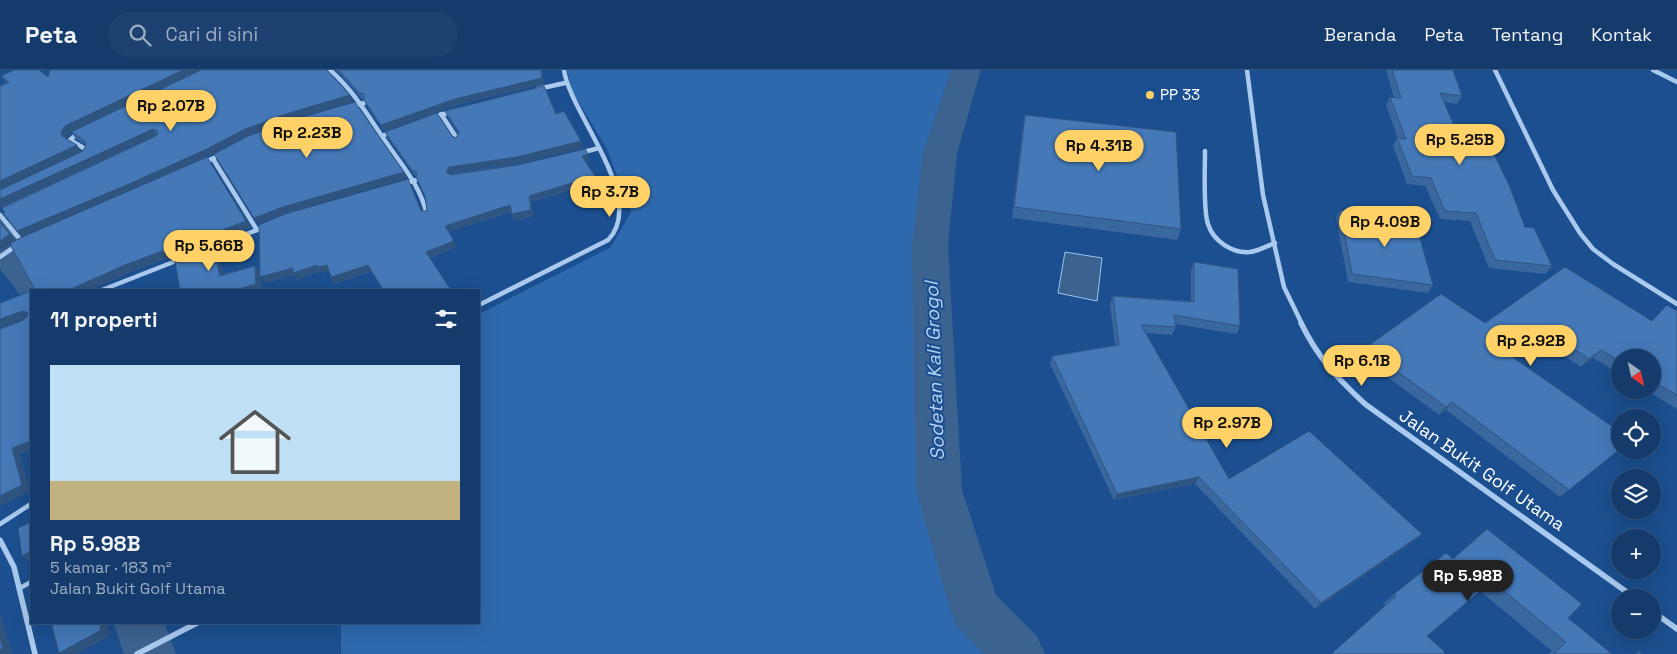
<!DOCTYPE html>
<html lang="id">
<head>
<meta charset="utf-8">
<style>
  :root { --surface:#143b6b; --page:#1d4271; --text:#f1f3f6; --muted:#9dadc1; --line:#33557e; --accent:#ffd166 }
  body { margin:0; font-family:"Space Grotesk",sans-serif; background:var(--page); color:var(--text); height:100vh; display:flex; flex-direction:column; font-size:19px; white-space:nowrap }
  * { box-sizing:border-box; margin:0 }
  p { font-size:16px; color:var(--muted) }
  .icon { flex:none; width:28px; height:28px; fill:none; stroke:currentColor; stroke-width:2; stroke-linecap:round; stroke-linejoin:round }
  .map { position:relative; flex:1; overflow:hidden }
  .sheet { position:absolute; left:30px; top:219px; width:450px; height:335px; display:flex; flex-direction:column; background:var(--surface); border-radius:0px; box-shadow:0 5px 20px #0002,0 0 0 1px var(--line) }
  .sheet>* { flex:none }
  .needle { width:32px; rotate:146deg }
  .fabs { position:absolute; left:1611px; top:279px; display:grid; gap:10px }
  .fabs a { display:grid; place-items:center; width:50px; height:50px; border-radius:50%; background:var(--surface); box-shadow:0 5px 20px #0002,0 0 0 1px var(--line); font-size:25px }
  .price { position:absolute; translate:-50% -42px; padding:0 11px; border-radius:18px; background:var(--accent); color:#111; font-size:16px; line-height:32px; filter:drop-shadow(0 1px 2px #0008) }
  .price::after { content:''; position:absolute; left:50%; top:30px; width:15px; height:11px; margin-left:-8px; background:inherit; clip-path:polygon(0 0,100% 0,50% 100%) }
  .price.selected { background:#222; color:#fff }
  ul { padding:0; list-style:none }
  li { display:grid; align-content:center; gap:10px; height:265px; padding:0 20px }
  li span { display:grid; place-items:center; height:155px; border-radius:0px; color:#555 }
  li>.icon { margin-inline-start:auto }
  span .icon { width:90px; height:90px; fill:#fffc; stroke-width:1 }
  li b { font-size:21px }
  h2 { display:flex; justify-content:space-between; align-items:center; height:60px; padding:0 20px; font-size:21px }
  header { display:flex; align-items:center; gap:30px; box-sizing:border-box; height:70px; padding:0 25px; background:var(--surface); border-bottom:1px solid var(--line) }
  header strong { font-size:24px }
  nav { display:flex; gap:28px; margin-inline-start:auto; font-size:18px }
  .search { width:350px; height:45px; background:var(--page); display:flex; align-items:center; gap:12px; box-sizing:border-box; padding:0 18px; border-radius:28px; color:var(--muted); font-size:19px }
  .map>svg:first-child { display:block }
  .green { fill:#2e69ad }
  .water { fill:#3c6290; stroke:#9cc4f0 }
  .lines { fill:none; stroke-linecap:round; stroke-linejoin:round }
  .river { fill:#3c6290; fill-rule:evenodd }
  .lane { stroke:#a9c9ee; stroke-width:4.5 }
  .street-far1 { stroke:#a9c9ee; stroke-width:4.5 }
  .street { stroke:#a9c9ee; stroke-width:5.5 }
  .wall { fill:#3a679d }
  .shaded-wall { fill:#305480 }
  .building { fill:#4478b7; stroke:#305480 }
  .poi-dot { fill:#ffd166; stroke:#1b4f8f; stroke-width:2 }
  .labels { text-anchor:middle; stroke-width:4; stroke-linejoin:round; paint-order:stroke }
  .far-poi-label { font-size:15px; fill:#fff; stroke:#1b4f8f; text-anchor:start }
  .street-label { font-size:18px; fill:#fff; stroke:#1b4f8f }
  .water-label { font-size:19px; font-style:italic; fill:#b5d3f5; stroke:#1b4f8f }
</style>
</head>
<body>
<header>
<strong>Peta</strong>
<div class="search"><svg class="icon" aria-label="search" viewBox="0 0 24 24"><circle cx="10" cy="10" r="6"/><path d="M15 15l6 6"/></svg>Cari di sini</div>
<nav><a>Beranda</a><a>Peta</a><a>Tentang</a><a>Kontak</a></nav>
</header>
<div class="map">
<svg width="1677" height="584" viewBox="0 0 1677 584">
  <rect width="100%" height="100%" fill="#1b4f8f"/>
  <!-- green -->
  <path class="green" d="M567 0H966L940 83 930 175 939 420 975 539 1019 584H341V553L479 552V244L611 177 631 142 607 79 572 21Z"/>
  <!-- water -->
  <path class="water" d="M1065 182 1102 188 1097 231 1058 223Z"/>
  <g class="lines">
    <!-- river -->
    <g class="river">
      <path d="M951 0H981L957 83 948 175 962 420 996 525 1037 566 1045 584H984L957 556 950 539 916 420 912 175 923 83Z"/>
      <path d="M0 149 13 153 24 170 29 183 57 220H31V232L24 230 0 199Z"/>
      <path d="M113 552H164L176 584H124Z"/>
    </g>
    <!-- lane -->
    <g class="lane">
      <path d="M0 454 31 434"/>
      <path d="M20 518 31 512"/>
    </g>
    <!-- street-far1 -->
    <g class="street-far1">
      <path d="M330 0C354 21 368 46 386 72 403 97 420 115 427 145"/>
      <path d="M1247 0 1263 125 1284 217 1302 254"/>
      <path d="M1495 0 1553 120 1580 163 1593 179 1613 194 1677 234"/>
      <path d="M1653 0 1677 12"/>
      <path d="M538 19 565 13"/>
      <path d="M352 37 364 33"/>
      <path d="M441 44 458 70"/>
      <path d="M432 48 453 41"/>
      <path d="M78 63 70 70 87 80 86 83"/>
      <path d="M382 66 391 62"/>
      <path d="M1205 81C1205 98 1203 140 1208 154 1213 171 1233 184 1250 182 1258 181 1267 176 1275 173"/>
      <path d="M580 83 599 78"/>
      <path d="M213 89 257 160"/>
      <path d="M203 93 220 85"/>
      <path d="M405 114 416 110"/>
      <path d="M0 145 22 172"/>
      <path d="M210 178 265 157"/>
      <path d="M0 187 17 175"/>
      <path d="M102 220 181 189"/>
      <path d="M479 235 608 170C648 129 570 44 564 0"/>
    </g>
    <!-- street -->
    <g class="street">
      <path d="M1301 253C1318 288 1337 308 1365 334L1635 528"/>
      <path d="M0 470 14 497 35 584"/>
      <path d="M1652 541 1677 559"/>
      <path d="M137 584 199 552"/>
    </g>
  </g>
  <!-- wall -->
  <g class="wall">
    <path d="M50 0H200L70 62 66 69 82 82 83 81 86 75 76 69 71 62 353 32 293 49 246 66 202 89 211 94 251 157 213 172 218 179 223 204 255 196 260 203 411 116 421 141H427L425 126 416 107 415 106 388 68 385 62 452 66 456 68 458 63 448 47 445 41 556 44 581 71 583 78 519 93 452 103 450 104 588 84 590 91 586 92 596 113 531 132 534 146 514 151 511 142 448 162 456 177 430 188 372 201 335 214 329 201 322 203 321 201 297 210 294 205 265 213 261 207 262 220 174 187 169 190 167 188 130 202 90 220H34H35L10 175 0 182 15 170 23 167 0 135V16L7 13 1 6 48 7Z"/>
    <path d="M336 0H542L544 14 457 35 384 61 367 36 364 30 362 29 341 5Z"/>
    <path d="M1386 0H1453L1462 26 1457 34 1444 32 1462 74 1525 157 1552 196 1545 204 1489 198 1470 151 1440 149 1425 116 1407 114 1393 76 1397 68 1398 69 1386 35 1390 27 1394 28Z"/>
    <path d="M1025 45 1181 159 1177 170 1012 148 1023 55Z"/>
    <path d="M1340 140 1433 215 1428 223 1348 212 1336 148Z"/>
    <path d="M1194 192 1240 256 1237 264 1175 254 1176 257 1172 265 1146 263 1229 409 1422 464 1416 470 1315 539 1195 414 1114 430 1050 294 1052 286 1115 275 1110 234 1113 226 1191 231V200Z"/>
    <path d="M1677 241V339L1646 320H1652V288H1620V304L1593 288 1581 297 1537 268 1513 287 1620 379 1560 427 1446 340 1439 345 1359 286 1365 278 1485 253 1652 251Z"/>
    <path d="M1453 489 1568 548 1612 584H1549L1552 581 1480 521 1427 566 1383 534 1394 524Z"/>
  </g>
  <!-- shaded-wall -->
  <g class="shaded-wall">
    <path d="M183 0H200L70 62 66 69 62 66 61 62 65 56Z"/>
    <path d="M542 0 544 14 457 35 384 61 381 55 455 29Z"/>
    <path d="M350 25 353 32 293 49 246 66 211 85 134 120 23 167 17 161 243 60 289 43Z"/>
    <path d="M153 59 157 65 2 137 0 135V129Z"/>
    <path d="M581 71 583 78 519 93 452 103 449 105 447 103V99L450 97Z"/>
    <path d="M77 75 82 82 0 120V111Z"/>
    <path d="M588 84 590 91 584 93 582 86Z"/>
    <path d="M211 94 251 157 213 172 218 179 225 213 220 206 212 172 169 190 167 188 130 202 90 220H69Z"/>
    <path d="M404 102 407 108 287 143 258 154 254 148 283 137Z"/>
    <path d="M595 106 596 113 531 132 534 146 514 151 512 144 529 126Z"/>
    <path d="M510 135 512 141 448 162 445 156Z"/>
    <path d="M0 152 16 171 0 182Z"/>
    <path d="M454 171 456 177 429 188 426 182Z"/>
    <path d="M317 195H327L331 201 322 203 321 201 297 210 294 205 265 213 261 207 262 220H235L255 196 260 203Z"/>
    <path d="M368 195 372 201 335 214 331 207Z"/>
    <path d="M23 241 30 247 0 258V249Z"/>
    <path d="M1545 260 1537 268 1504 294 1511 286Z"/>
    <path d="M1601 280 1593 288 1581 297 1589 289Z"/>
    <path d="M1452 332 1446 340 1439 345 1446 337Z"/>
    <path d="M31 371V380L20 384 30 421 0 436V426L12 378Z"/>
    <path d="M1199 407 1195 414 1114 430 1117 424Z"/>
    <path d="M1422 464 1416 470 1315 539 1321 533Z"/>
    <path d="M31 481V492L22 486Z"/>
    <path d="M0 544 1 545 12 583 11 584H0Z"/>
    <path d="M99 552H106L110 566 77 584 59 583Z"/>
  </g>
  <!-- building -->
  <g class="building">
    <path d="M14 0H39L48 7 50 0H183L65 56 61 62 62 66 77 75 0 111V16L9 12 1 6Z"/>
    <path d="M201 0H327L350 25 289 43 243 60 207 79 129 114 17 161 3 143 5 142 2 138 156 66 158 61 153 59 0 129V120L83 81 86 75 85 71 71 62Z"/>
    <path d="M339 0H541L542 8 455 29 381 55 364 30V24L359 23Z"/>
    <path d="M1392 0H1453L1462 26 1440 23 1462 74 1490 76 1509 115 1525 157 1534 158 1552 196 1495 190 1476 143 1445 141 1431 108 1412 106 1397 68 1406 69 1390 27 1401 28Z"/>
    <path d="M544 16 556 44 564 41 581 71 517 87 450 97 447 99V103L451 105 518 95 585 79 588 84 582 86 595 106 529 126 531 140 512 144 510 135 445 156 454 171 426 182 451 220H383L368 195 331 207 327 195 318 197 317 195 293 203V198L260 207 259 155 285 144 408 109 421 141H427L425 126 416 107 417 102 412 100 385 62 437 43 452 66 456 68 459 62 445 41Z"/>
    <path d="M355 32 404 102 283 137 254 148 214 84 246 67 292 50Z"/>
    <path d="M1025 45 1176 62 1181 159 1014 137Z"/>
    <path d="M207 87 246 151 163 183 162 181 125 195 69 220H34H35L10 174 18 169Z"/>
    <path d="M1340 140 1415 150 1433 215 1352 204Z"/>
    <path d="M0 153 10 164 0 171Z"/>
    <path d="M212 171 220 206 255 196 256 214 235 220H180L174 186Z"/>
    <path d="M1194 192 1238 199 1240 256 1174 245 1176 257 1141 255 1229 409 1309 361 1422 464 1321 533 1199 407 1117 424 1052 286 1119 275 1113 226 1194 232Z"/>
    <path d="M1565 197 1652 251 1667 235 1677 241V325L1652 311V288H1620V291L1601 280 1589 289 1545 260 1511 286 1620 362V379L1569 420 1452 332 1446 337 1365 278 1441 224 1485 253Z"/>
    <path d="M31 221V371L12 378 22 415 0 426V259L21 251 27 247 28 243 23 241 0 249V233Z"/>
    <path d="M31 452V481L22 486 18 458Z"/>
    <path d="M1487 459 1582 534 1568 548 1612 584H1554L1566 572 1492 511 1427 566 1445 582 1443 584H1331L1396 526 1394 524 1446 483 1453 489Z"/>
    <path d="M51 552H99L101 560 59 583Z"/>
    <path d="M0 567 3 578 0 580Z"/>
    <path d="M1638 581 1642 584H1636Z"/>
  </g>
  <!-- markers -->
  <circle class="poi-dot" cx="1150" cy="25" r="5"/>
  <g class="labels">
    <!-- far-poi labels -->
    <g class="far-poi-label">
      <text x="1160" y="30">PP 33</text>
    </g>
    <!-- street labels -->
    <g class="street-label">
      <text transform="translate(1482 400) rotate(35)" y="6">Jalan Bukit Golf Utama</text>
    </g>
    <!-- water labels -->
    <g class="water-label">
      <text transform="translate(934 301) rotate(-92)" y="7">Sodetan Kali Grogol</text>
    </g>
  </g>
</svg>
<div class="fabs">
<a><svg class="needle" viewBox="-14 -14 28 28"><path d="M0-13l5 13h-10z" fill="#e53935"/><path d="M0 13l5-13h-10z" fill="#9dadc1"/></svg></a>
<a><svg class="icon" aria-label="locate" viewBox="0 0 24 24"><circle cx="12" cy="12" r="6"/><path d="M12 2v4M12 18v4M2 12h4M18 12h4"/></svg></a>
<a><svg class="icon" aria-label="layers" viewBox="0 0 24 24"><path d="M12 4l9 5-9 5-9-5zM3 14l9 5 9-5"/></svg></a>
<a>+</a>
<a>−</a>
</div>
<b class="price" style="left:171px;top:62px">Rp 2.07B</b>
<b class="price" style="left:307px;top:89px">Rp 2.23B</b>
<b class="price" style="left:1460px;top:96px">Rp 5.25B</b>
<b class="price" style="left:1099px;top:102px">Rp 4.31B</b>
<b class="price" style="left:610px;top:148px">Rp 3.7B</b>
<b class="price" style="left:1385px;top:178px">Rp 4.09B</b>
<b class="price" style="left:209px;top:202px">Rp 5.66B</b>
<b class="price" style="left:1531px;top:297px">Rp 2.92B</b>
<b class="price" style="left:1362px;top:317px">Rp 6.1B</b>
<b class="price" style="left:1227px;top:379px">Rp 2.97B</b>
<b class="price selected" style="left:1468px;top:532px">Rp 5.98B</b>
<section class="sheet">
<h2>11 properti<svg class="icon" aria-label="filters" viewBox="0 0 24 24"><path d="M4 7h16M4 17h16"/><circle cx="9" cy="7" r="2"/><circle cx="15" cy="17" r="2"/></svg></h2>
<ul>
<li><span style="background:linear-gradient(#bfe0f5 75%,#c2b280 0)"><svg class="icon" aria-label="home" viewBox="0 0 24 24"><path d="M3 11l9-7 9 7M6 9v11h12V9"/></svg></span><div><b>Rp 5.98B</b><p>5 kamar · 183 m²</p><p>Jalan Bukit Golf Utama</p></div></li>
</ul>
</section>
</div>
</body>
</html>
